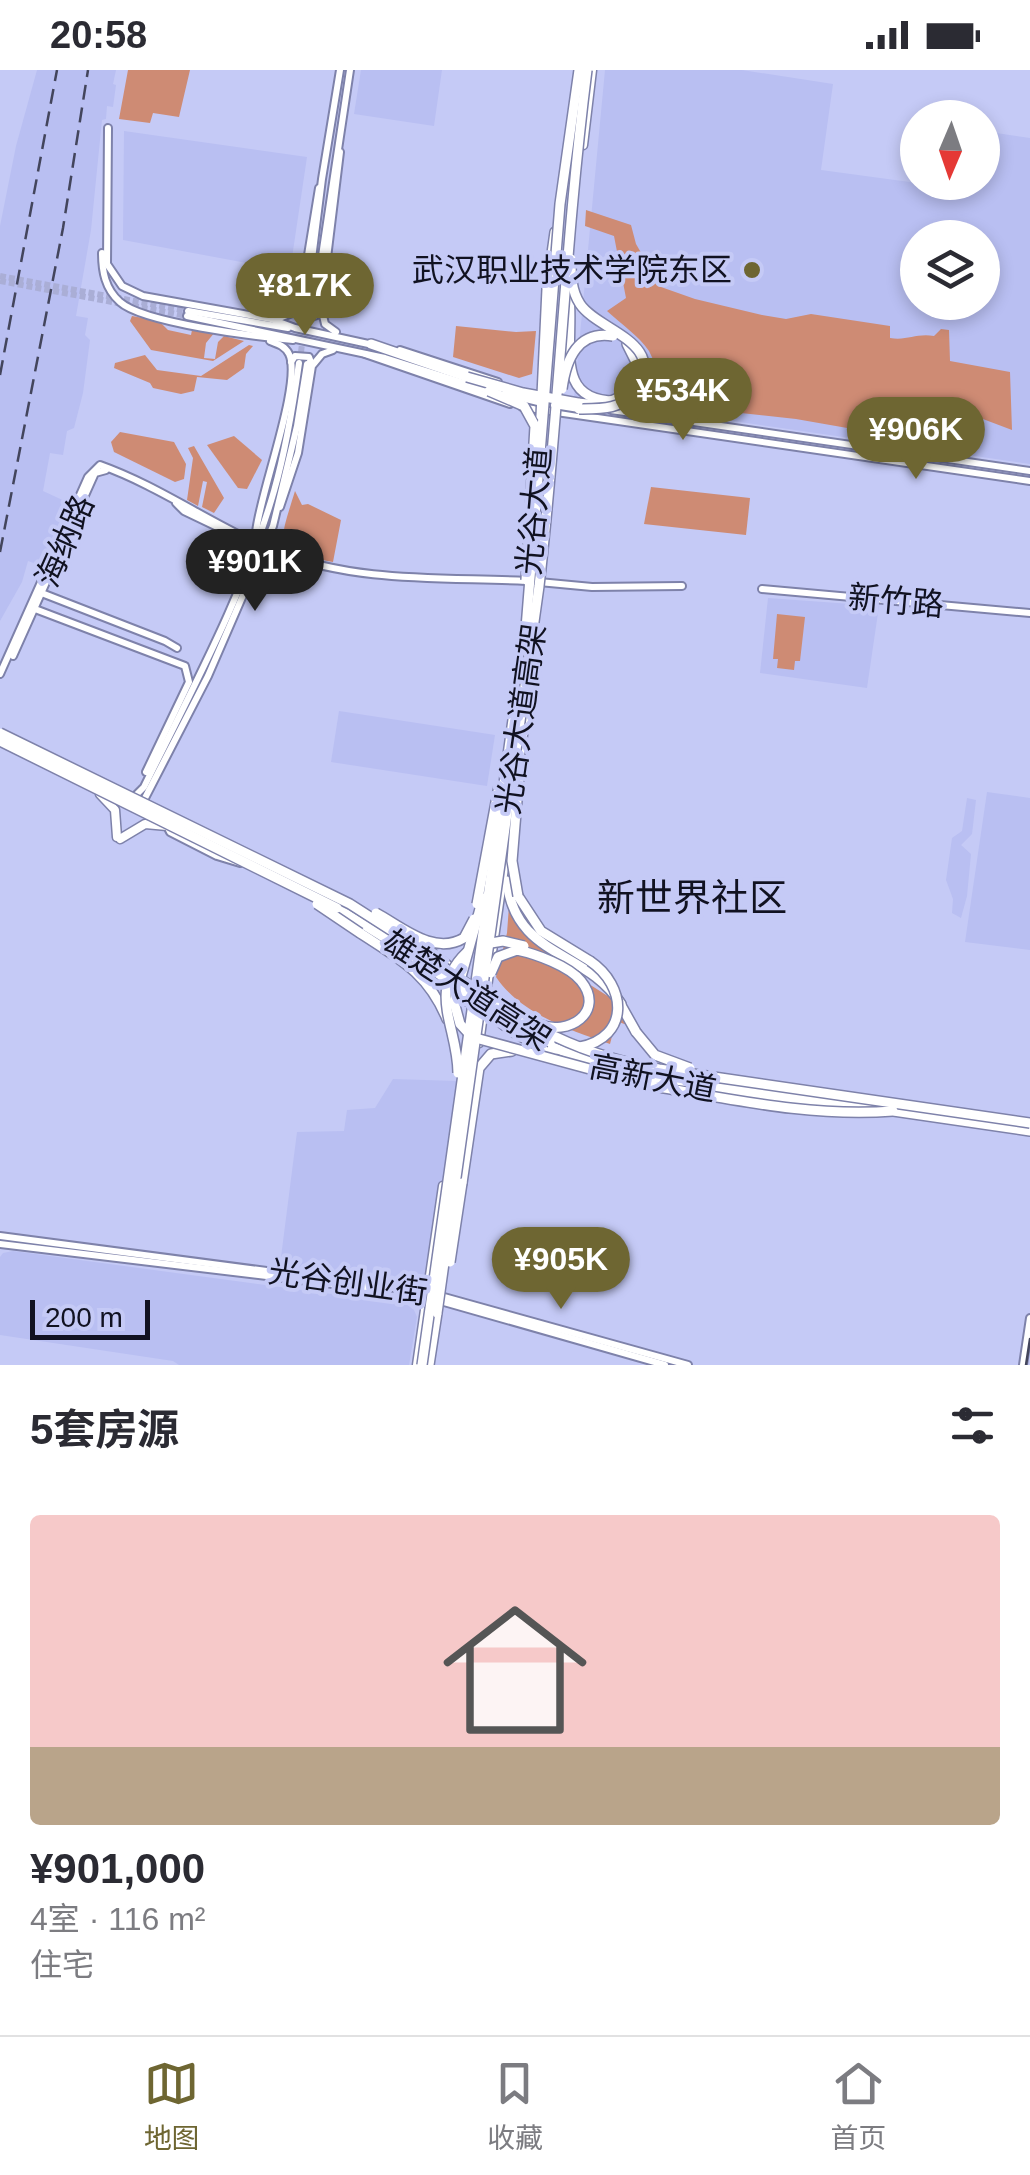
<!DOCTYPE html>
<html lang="zh">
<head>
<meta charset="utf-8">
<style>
  :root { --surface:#fff; --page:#f7f7f7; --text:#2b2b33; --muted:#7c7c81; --line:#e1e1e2; --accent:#6e6632 }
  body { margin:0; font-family:Arial,"Noto Sans SC",sans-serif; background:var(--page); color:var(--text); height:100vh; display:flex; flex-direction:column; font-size:38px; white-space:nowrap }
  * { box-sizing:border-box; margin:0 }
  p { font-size:32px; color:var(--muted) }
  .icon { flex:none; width:55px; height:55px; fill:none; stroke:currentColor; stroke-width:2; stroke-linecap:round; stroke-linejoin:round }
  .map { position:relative; height:1295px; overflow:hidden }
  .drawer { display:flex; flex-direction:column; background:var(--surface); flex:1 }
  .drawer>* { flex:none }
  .needle { width:65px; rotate:182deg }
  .buttons { position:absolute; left:900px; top:30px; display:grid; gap:20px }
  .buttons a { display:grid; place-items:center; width:100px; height:100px; border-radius:50%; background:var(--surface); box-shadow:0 5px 15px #0003; font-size:50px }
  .scale { position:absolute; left:30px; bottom:25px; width:120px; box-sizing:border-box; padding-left:10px; border:5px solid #111221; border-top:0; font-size:28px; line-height:35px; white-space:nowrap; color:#111221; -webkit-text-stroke:8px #c5caf6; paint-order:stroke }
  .price { position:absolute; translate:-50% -85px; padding:0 22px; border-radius:35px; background:var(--accent); color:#fff; font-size:32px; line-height:65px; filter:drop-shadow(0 2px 5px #0008) }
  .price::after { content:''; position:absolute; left:50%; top:60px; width:30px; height:22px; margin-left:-15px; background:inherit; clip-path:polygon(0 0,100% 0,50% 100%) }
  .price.on { background:#222; color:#fff }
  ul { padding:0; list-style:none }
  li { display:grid; align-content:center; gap:20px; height:530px; padding:0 30px }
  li+li { border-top:2px solid var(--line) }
  li span { display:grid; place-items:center; height:310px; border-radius:10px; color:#555 }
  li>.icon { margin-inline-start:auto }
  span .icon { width:180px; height:180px; fill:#fffc; stroke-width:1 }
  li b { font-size:42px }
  h2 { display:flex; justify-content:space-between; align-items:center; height:120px; padding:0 30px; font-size:42px }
  .status { display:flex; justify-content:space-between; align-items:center; height:70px; padding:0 50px; background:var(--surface); direction:ltr }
  .status svg { height:28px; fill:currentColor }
  .dock { display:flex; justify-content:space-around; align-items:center; height:140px; border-top:2px solid var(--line); background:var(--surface); font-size:28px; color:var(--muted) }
  .dock a { display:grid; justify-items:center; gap:5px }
  .dock .on { color:var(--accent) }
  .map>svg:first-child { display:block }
  .built { fill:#b9bff2; fill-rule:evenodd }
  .green { fill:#ce8b74 }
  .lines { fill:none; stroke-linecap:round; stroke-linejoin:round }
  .secondary-tunnel { stroke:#aaaed6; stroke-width:6; stroke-dasharray:6 3; stroke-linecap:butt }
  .secondary-casing { stroke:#7e82aa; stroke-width:10 }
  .primary-casing { stroke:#7e82aa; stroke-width:11 }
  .highway-casing { stroke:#7e82aa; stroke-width:12 }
  .secondary { stroke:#fff; stroke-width:6 }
  .primary { stroke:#fff; stroke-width:8 }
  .highway { stroke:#fff; stroke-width:9 }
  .tram { stroke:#43455c; stroke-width:2.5 }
  .rail { stroke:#43455c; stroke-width:2.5; stroke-dasharray:15 8; stroke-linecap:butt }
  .secondary-bridge-casing { stroke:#7e82aa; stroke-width:10; stroke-linecap:butt }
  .highway-bridge-casing { stroke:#7e82aa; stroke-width:12; stroke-linecap:butt }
  .secondary-bridge { stroke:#fff; stroke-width:6 }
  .highway-bridge { stroke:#fff; stroke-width:9 }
  .poi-dot { fill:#6e6632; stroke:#c5caf6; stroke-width:4 }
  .labels { text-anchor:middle; stroke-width:8; stroke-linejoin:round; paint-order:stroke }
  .poi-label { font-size:32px; fill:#111221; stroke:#c5caf6; text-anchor:end }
  .street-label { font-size:32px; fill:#111221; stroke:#c5caf6 }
  .quarter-label { font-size:38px; fill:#111221; stroke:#c5caf6 }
</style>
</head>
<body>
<div class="status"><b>20:58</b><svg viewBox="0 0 49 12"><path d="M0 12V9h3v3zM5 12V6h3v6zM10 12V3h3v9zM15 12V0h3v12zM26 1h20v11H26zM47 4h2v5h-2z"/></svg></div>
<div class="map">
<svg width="1030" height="1295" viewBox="0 0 1030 1295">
  <rect width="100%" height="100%" fill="#c5caf6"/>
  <!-- built -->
  <g class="built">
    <path d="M37 0H116L113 14 116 15 113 37 107 36 106 49 102 50 91 160 76 246 88 248 85 265 90 270 83 323 74 358 67 361 63 385 50 383 43 421 69 433 39 495 28 491 22 512 0 551V156L16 76Z"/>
    <path d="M361 0H442L434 56 354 44Z"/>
    <path d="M605 0H742L833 14 821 100 939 116 940 113 982 112 983 61 1030 68V394L574 328ZM918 168H982V232H918Z"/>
    <path d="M124 61 307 87 290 201 123 170Z"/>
    <path d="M768 528 879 536 867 618 760 603Z"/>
    <path d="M339 641 495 665 487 716 331 692Z"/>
    <path d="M987 722 1030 728V880L965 872Z"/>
    <path d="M967 728 976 730 972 764 961 775 971 784 967 826 961 848 952 843 953 829 946 810 952 768 962 761Z"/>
    <path d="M393 1009 457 1011 430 1209 418 1213 280 1195 297 1062 344 1061 347 1040 375 1038Z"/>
    <path d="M13 1181 406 1234 414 1240 417 1247 409 1295H179L173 1291 0 1265V1187L3 1183Z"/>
  </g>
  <!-- green -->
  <g class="green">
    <path d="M128 0H190L179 47 153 43 150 53 119 49Z"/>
    <path d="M586 140 631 155 636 174 661 217 695 229 762 245 786 249 811 244 890 256V268C907 271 916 263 934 266L941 259 949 260 950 291 1010 302 1012 360 967 343 944 347V375L796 349 667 335C657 317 659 299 649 281 639 266 620 253 607 241L626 228 614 166 585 156Z"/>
    <path d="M132 246 159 251 168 260 191 265 192 260 168 253 215 262 206 273 204 288 215 289 218 272 224 266 244 271 213 291 151 280 130 251Z"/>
    <path d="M456 256 516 262 536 261 532 304 519 308 453 287Z"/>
    <path d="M249 275 253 276 246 284 244 298 227 310 197 307 194 321 181 324 153 318 150 313 114 298 115 293 145 285 157 300 201 306Z"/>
    <path d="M120 362 174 372 186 394 184 409 175 412 114 382 111 372Z"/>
    <path d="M234 366 262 390 247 419 238 418 207 375Z"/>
    <path d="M194 376 224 428 214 443 202 437 207 412 203 411 198 436 187 430 193 388 188 378Z"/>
    <path d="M651 417 750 428 746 465 644 454Z"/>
    <path d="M295 421 302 435 308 434 341 450 333 492C272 479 278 477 295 421Z"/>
    <path d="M777 544 805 547 800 591H795L794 600 777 598 778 589H773Z"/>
    <path d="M509 836 516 837 570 902 614 930 630 956 616 951 610 974C570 960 521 944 496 907L507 863Z"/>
  </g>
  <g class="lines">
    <!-- secondary-tunnel -->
    <g class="secondary-tunnel">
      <path d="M0 206 188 241"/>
      <path d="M0 211 187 246"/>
      <path d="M300 291 306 239"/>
    </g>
    <!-- secondary casing -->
    <g class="secondary-casing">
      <g id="secondary">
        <path d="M108 58 107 194 122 216 143 226 271 249 295 258 373 275"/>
        <path d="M319 118 299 240 311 247 317 245 320 239"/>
        <path d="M102 183C102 201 105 219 120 232 143 253 258 267 293 270"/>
        <path d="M306 237 322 109 340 0"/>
        <path d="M314 239 350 0"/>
        <path d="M188 241 288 258"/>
        <path d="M187 246 385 288 489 321"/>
        <path d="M277 249 292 243 299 234"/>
        <path d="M336 262 325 254 321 237 340 82"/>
        <path d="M400 280 498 312"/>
        <path d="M365 284 510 334"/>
        <path d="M291 292 295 286 309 287 312 295"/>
        <path d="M522 337 1030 411"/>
        <path d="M611 340 1030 401"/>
        <path d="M176 433 184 441 257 476"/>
        <path d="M280 437 298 383 312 296 322 284 333 280"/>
        <path d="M256 463C258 428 303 312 289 284 285 276 278 274 270 271"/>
        <path d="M539 512 592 517 682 516"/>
        <path d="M762 519 1030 543"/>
        <path d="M39 522 165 571 177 578"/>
        <path d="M35 539 185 596 189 612 146 702"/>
        <path d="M13 586 95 403 106 400"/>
        <path d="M0 604 88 407 100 395C162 417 216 458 278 482 356 513 443 507 526 511"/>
        <path d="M135 726 144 717C191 621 244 525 274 421 286 379 293 336 299 293"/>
        <path d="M144 730 208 606 273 456 297 356 307 294"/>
        <path d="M167 756 170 762 217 786 240 793"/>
        <path d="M0 1166 426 1222 688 1295"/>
        <path d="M0 1174 366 1218"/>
        <path d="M437 1230 665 1295"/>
        <path d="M1023 1295 1030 1248"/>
      </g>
    </g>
    <!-- primary casing -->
    <g class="primary-casing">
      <g id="primary">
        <path d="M583 75 592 0"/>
        <path d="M517 705 529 625"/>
        <path d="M100 724 115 740 117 767"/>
        <path d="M120 769 145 754 167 756"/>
        <path d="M414 868 454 900"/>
        <path d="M396 879 466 931 470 930 514 963 553 985"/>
        <path d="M479 973 506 784"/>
        <path d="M678 1014 833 1036"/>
        <path d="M417 1295 443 1116"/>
      </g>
    </g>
    <!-- highway casing -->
    <g class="highway-casing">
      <g id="highway">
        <path d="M566 213C580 259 546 331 615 331"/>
        <path d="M547 219 555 162"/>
        <path d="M371 274 467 307"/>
        <path d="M578 333C607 337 637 328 637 294L627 274"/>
        <path d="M528 628 539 566"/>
        <path d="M508 685 526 558"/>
        <path d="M507 811C515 888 586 879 621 934"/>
        <path d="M518 826 541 861 590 891"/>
        <path d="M337 838 409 883"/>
        <path d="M360 863C400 889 428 903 447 949"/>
        <path d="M618 930 636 962"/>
        <path d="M537 971 573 985 627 1001"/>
        <path d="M701 1013 1030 1061"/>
        <path d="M462 1113 479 998 491 984 512 981"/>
        <path d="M429 1295 437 1243"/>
      </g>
    </g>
    <!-- secondary -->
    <use href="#secondary" class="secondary"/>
    <!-- primary -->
    <use href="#primary" class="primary"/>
    <!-- highway -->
    <use href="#highway" class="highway"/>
    <!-- tram -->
    <path class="tram" d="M1026 1295 1030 1269"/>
    <!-- rail -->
    <g class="rail">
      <path d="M0 305 57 0"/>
      <path d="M0 482 63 158 88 0"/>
    </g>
    <!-- secondary-bridge casing -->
    <g class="secondary-bridge-casing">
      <g id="secondary-bridge">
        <path d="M505 324 542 333"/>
        <path d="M554 335 579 339"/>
      </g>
    </g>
    <!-- highway-bridge casing -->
    <g class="highway-bridge-casing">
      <g id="highway-bridge">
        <path d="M571 189C571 205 571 220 580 234 598 261 668 272 636 320 623 340 600 339 579 339"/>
        <path d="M467 307 523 323 578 333"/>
        <path d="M562 319C566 289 578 260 613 266"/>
        <path d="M489 321 524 336 535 356 526 510"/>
        <path d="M541 346 547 219"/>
        <path d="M526 558 560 134 579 0"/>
        <path d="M0 663 350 834 414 875"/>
        <path d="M0 671 337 838"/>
        <path d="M518 826 512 791 519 706"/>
        <path d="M483 828 454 932 460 954 472 967 597 1001 709 1014"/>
        <path d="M317 834 360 863"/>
        <path d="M477 834 499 716"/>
        <path d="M376 843C402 857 434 886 464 868L474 849"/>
        <path d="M485 874 503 871 524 876"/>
        <path d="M409 883 514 957 550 972"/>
        <path d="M425 884C504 940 560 982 659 999L1030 1053"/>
        <path d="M491 903 498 887 517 880C536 884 569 896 581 911 606 942 568 967 538 954"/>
        <path d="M636 962 655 985 690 998"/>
        <path d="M580 977C630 967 627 916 590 891"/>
        <path d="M458 1003C458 957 426 921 467 882"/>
        <path d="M640 1014C722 1027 810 1048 893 1041"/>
        <path d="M450 1192 462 1113"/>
        <path d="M437 1243 539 516C559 344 565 172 587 0"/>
        <path d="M422 1295 508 685"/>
      </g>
    </g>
    <!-- secondary-bridge -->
    <use href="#secondary-bridge" class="secondary-bridge"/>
    <!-- highway-bridge -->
    <use href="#highway-bridge" class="highway-bridge"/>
  </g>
  <!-- markers -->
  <circle class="poi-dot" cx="752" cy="200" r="10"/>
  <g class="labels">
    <!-- poi labels -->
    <g class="poi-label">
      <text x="732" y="211">武汉职业技术学院东区</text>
    </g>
    <!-- street labels -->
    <g class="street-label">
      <text transform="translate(534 441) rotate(-85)" y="11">光谷大道</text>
      <text transform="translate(65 471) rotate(-66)" y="11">海纳路</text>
      <text transform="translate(896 531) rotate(5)" y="11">新竹路</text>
      <text transform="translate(521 649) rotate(-82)" y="11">光谷大道高架</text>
      <text transform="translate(467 920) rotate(33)" y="11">雄楚大道高架</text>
      <text transform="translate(653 1008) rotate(11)" y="11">高新大道</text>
      <text transform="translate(348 1212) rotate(8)" y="11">光谷创业街</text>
    </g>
    <!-- quarter labels -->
    <g class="quarter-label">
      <text x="692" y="841">新世界社区</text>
    </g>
  </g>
</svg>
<div class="buttons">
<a><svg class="needle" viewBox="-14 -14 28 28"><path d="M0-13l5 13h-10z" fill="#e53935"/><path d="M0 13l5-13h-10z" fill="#7c7c81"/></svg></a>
<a><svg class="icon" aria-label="layers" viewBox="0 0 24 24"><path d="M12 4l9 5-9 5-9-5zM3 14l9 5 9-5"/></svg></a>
</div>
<div class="scale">200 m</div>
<b class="price" style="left:305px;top:268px">¥817K</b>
<b class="price" style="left:683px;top:373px">¥534K</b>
<b class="price" style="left:916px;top:412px">¥906K</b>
<b class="price on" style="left:255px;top:544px">¥901K</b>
<b class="price" style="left:561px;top:1242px">¥905K</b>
</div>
<section class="drawer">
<h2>5套房源<svg class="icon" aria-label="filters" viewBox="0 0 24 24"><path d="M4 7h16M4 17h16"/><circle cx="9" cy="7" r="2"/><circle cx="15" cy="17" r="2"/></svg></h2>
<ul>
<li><span style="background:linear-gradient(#f6c9c9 75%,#b9a48a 0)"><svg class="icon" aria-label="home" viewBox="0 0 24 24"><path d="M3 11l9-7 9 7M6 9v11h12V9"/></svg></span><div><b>¥901,000</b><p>4室 · 116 m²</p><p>住宅</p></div></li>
</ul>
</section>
<nav class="dock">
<a class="on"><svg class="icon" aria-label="map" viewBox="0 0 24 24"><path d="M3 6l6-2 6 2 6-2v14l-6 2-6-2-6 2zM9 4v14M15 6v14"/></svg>地图</a>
<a><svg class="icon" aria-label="saved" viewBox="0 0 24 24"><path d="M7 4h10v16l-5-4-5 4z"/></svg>收藏</a>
<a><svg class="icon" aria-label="home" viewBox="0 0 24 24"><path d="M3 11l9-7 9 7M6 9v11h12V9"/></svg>首页</a>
</nav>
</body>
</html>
